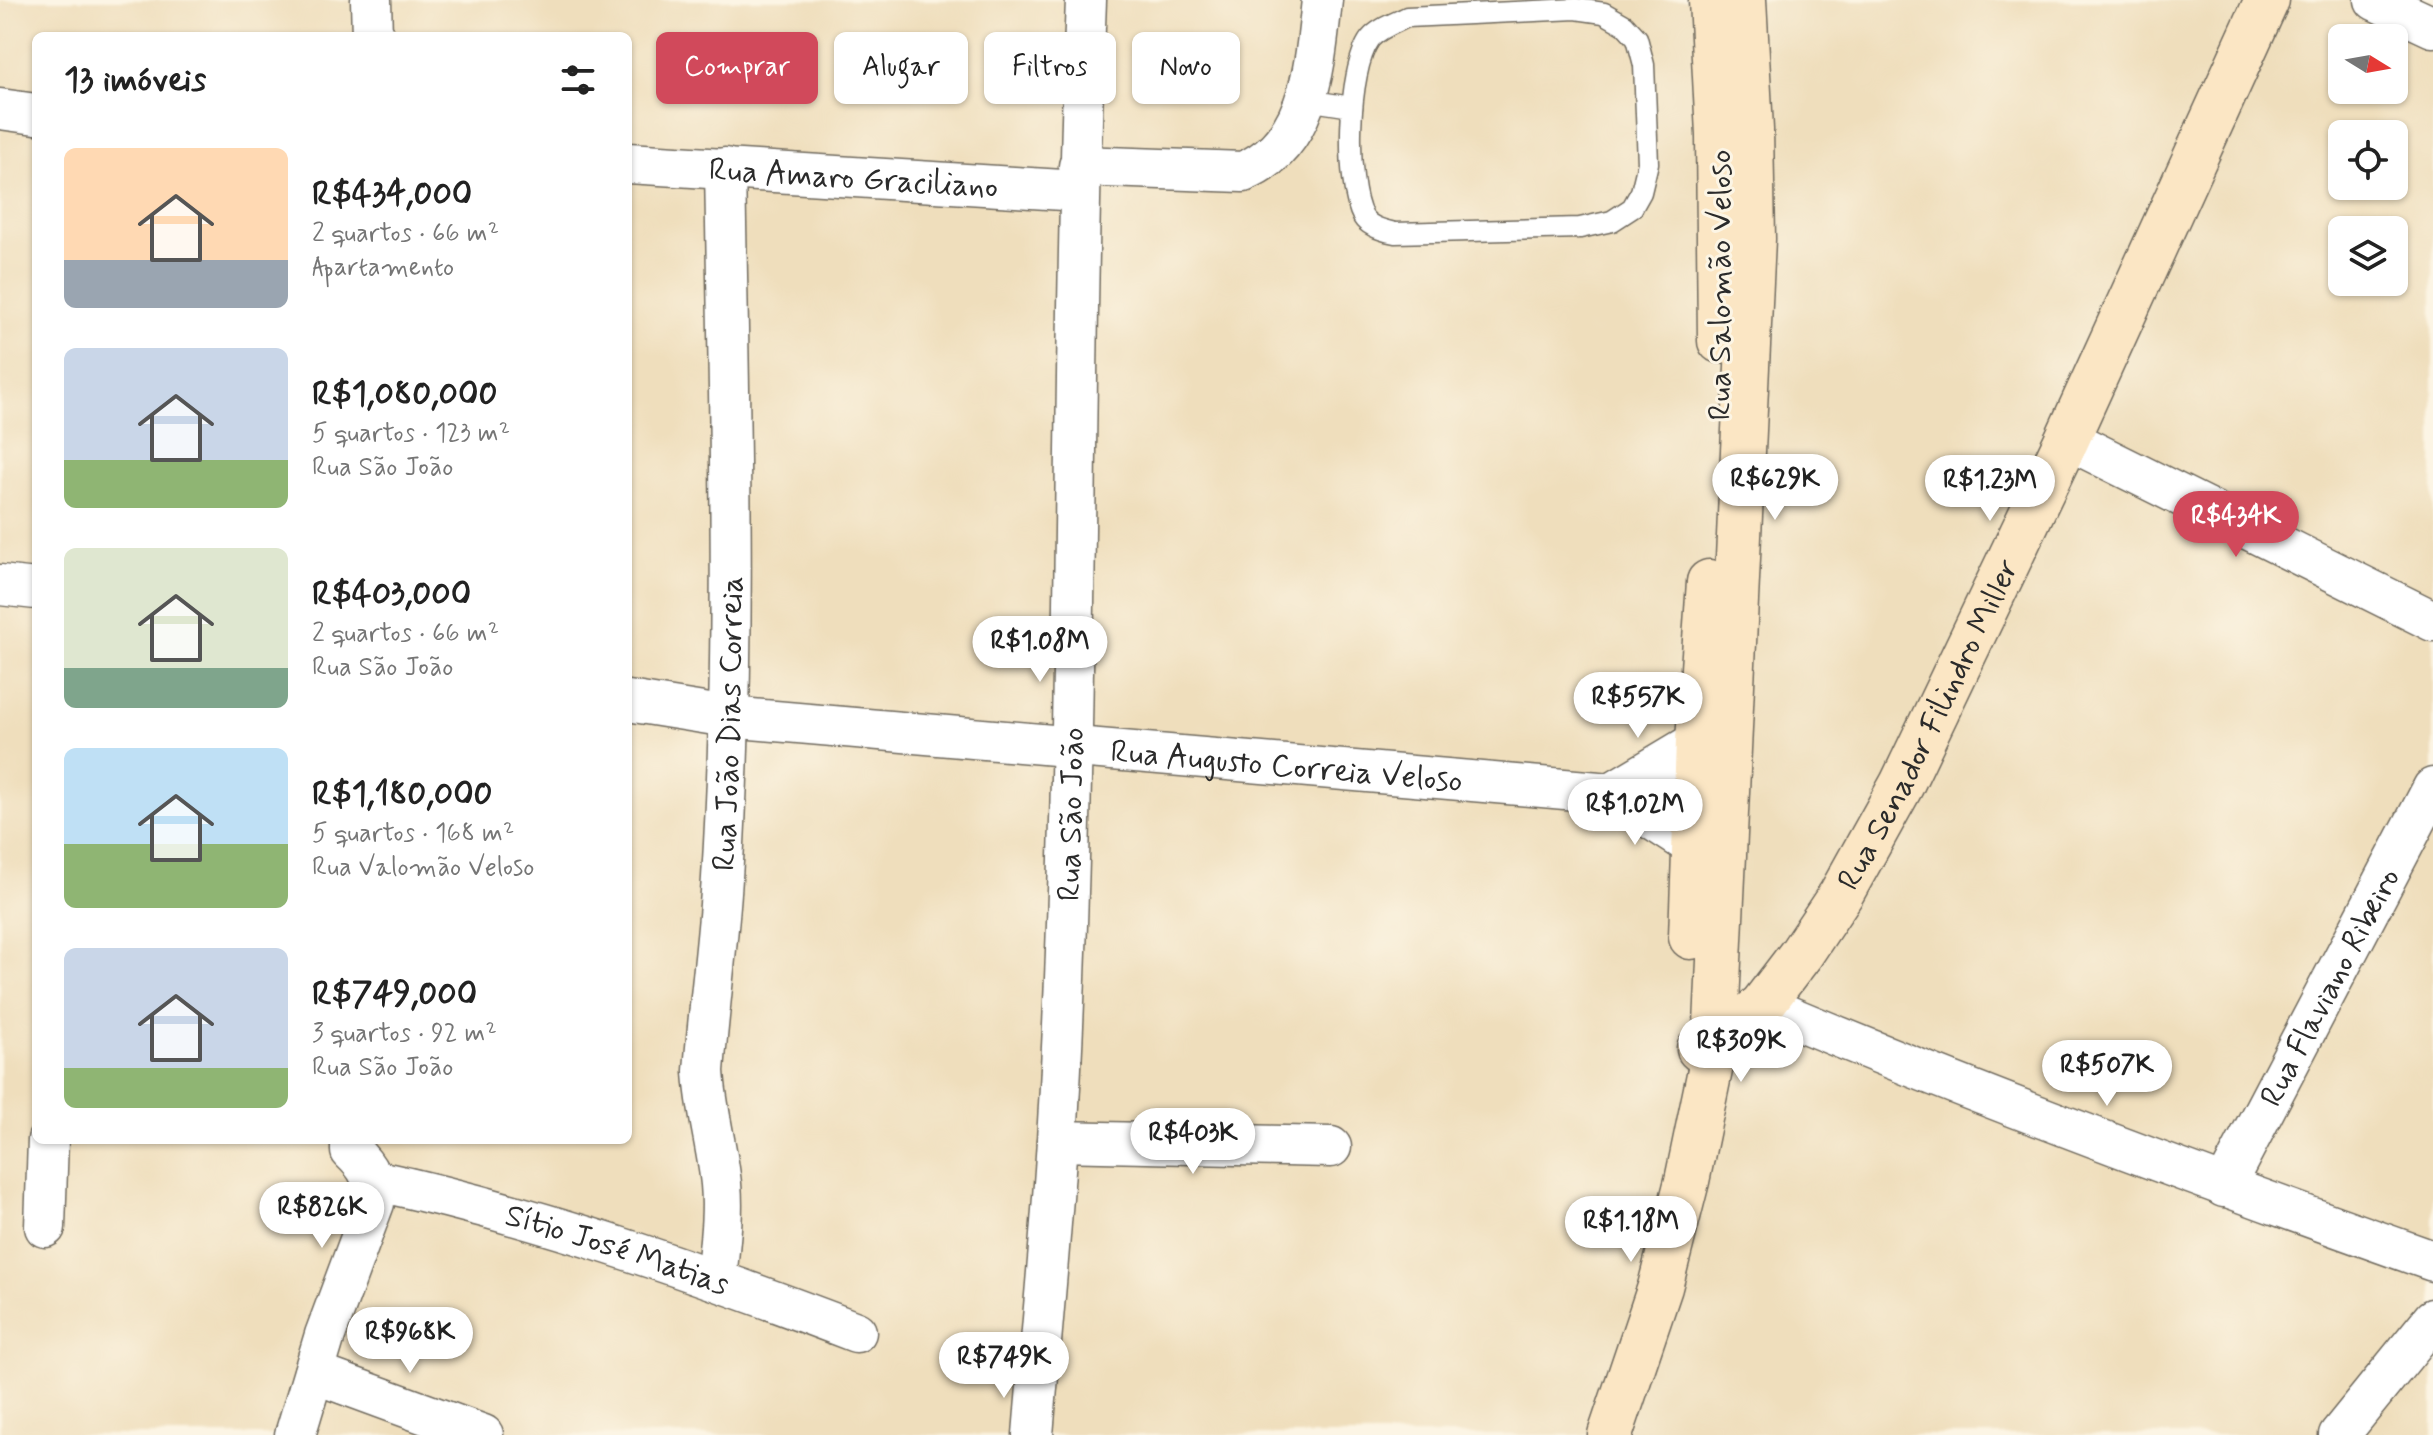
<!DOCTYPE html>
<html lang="pt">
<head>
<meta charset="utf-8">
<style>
  :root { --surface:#fff; --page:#f6f6f6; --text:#222; --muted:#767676; --accent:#d1495b }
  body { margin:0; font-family:Mynerve,sans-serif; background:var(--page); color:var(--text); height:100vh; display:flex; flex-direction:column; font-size:30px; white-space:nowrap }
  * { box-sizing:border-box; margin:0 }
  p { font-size:26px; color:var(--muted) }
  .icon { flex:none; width:44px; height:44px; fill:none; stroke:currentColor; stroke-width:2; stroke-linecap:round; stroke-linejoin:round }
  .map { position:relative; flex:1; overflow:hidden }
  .drawer { position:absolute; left:32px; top:32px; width:600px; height:1112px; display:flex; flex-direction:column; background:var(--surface); border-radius:12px; box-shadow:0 2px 6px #0004 }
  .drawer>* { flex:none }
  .hud { position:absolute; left:656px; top:32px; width:760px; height:72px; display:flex; gap:16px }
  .needle { width:52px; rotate:101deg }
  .controls { position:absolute; left:2328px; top:24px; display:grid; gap:16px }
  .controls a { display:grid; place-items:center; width:80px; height:80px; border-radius:12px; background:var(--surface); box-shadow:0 2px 6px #0004; font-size:40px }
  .price { position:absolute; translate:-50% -68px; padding:0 18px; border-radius:28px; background:#fff; color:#222; font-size:26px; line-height:52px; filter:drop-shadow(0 2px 4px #0008) }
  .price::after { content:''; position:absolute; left:50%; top:48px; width:24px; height:18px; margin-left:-12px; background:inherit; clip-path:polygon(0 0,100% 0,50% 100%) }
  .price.selected { background:var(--accent); color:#fff }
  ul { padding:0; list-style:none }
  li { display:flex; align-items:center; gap:24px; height:200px; padding:0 32px }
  li span { display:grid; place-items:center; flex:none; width:224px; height:160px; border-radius:12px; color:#555 }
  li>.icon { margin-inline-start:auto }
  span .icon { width:96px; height:96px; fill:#fffc; stroke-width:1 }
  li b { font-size:34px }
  h2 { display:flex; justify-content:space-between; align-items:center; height:96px; padding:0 32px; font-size:34px }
  .pill { padding:0 28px; border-radius:12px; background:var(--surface); box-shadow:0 2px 6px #0004; font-size:28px; line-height:72px }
  .pill.selected { background:var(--accent); color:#fff }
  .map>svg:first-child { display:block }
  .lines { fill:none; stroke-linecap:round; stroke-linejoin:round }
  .lane-casing { stroke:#706a5e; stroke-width:23 }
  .street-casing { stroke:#706a5e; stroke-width:43 }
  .secondary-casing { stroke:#706a5e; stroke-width:47 }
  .lane { stroke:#fff; stroke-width:20 }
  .street { stroke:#fff; stroke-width:40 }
  .secondary { stroke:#fbe6c4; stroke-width:44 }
  .labels { text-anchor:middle; stroke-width:6; stroke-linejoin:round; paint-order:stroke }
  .street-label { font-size:32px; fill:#2b2b2b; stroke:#fcf5e5 }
</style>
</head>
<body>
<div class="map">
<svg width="2433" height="1435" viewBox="0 0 2433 1435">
  <rect width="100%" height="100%" fill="#fcf5e5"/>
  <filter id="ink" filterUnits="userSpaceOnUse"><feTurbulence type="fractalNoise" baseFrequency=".0125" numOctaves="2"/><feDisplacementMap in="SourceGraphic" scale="16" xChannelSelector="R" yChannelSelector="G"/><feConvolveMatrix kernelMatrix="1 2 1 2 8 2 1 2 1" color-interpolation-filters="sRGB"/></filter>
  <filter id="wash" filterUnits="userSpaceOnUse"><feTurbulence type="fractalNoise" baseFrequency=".006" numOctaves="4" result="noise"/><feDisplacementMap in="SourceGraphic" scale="32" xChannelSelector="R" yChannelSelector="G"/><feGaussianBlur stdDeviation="1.8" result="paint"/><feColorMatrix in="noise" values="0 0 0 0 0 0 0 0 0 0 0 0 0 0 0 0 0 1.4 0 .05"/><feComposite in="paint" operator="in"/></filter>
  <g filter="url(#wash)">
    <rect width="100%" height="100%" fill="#efdebc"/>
  </g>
  <g filter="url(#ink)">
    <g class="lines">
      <!-- lane casing -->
      <g class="lane-casing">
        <g id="lane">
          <path d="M1576 9 1604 13 1625 25 1637 38 1644 65 1648 163 1641 192 1632 208 1612 221 1580 228 1395 233C1385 231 1369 227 1363 217 1345 184 1347 70 1370 39 1379 28 1395 23 1407 17Z"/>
          <path d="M1306 100 1352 107"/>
        </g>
      </g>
      <!-- street casing -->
      <g class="street-casing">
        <g id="street">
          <path d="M371 0 372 36"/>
          <path d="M2375 0 2433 27"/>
          <path d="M0 109 36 114"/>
          <path id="s1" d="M628 163 1079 191"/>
          <path d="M1079 166 1243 172C1311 144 1315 64 1322 0"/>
          <path d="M2067 439 2433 621"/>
          <path d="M0 585 36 589"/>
          <path id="s2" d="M628 701 728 717 1611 793 1693 846"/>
          <path d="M1611 793 1698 741"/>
          <path d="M1762 1005C1982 1098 2207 1181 2433 1261"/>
          <path d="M1057 1141 1331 1147"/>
          <path id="s3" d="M373 1180C537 1215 699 1272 856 1332"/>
          <path id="s4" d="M2224 1187 2433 788"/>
          <path d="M45 1227 48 1140"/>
          <path id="s5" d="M716 1279C719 1247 724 1216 721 1184 717 1146 706 1109 704 1071 709 1006 718 942 722 878 737 642 729 404 725 168"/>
          <path d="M314 1373 483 1435"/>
          <path d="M295 1435 325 1335 374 1203C373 1177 370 1169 351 1151V1140"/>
          <path id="s6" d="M1033 1435C1041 1337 1051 1238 1057 1140 1080 761 1071 380 1086 0"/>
          <path d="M2339 1435 2433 1319"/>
        </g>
      </g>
      <!-- secondary casing -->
      <g class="secondary-casing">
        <g id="secondary">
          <path d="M1711 0 1718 134 1720 341"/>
          <path d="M1691 937 1698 741 1709 582"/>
          <path id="s7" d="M1699 1049 1715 1046 1762 1005 1801 954 1841 894 1902 784 2067 439 2267 0"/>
          <path d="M1610 1435 1660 1287 1687 1181 1715 1046 1753 239 1751 130 1744 0"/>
        </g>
      </g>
      <!-- lane -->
      <use href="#lane" class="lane"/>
      <!-- street -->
      <use href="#street" class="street"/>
      <!-- secondary -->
      <use href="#secondary" class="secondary"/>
    </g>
  </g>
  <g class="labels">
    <!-- street labels -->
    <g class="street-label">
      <text dy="11" stroke="none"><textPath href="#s1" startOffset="226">Rua Amaro Graciliano</textPath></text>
      <text transform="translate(1719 285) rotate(-90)" y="11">Rua Salomão Veloso</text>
      <text dy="11" stroke="none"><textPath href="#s7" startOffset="406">Rua Senador Filindro Miller</textPath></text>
      <text dy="11" stroke="none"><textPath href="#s5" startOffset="558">Rua João Dias Correia</textPath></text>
      <text dy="11" stroke="none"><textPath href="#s2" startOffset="662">Rua Augusto Correia Veloso</textPath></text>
      <text dy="11" stroke="none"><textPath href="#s6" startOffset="622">Rua São João</textPath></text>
      <text dy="11" stroke="none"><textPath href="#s4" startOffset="226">Rua Flaviano Ribeiro</textPath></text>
      <text dy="11" stroke="none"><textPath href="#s3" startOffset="254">Sítio José Matias</textPath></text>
    </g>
  </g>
</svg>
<div class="controls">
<a><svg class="needle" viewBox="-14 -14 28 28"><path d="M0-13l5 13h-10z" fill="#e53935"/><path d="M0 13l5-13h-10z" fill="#767676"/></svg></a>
<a><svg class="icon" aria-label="locate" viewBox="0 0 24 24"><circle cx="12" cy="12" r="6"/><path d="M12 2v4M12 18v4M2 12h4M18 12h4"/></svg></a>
<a><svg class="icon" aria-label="layers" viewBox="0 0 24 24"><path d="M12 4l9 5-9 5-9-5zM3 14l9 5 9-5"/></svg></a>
</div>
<b class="price" style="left:1775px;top:522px">R$629K</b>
<b class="price" style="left:1990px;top:523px">R$1.23M</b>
<b class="price selected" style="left:2236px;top:559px">R$434K</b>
<b class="price" style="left:1040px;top:684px">R$1.08M</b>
<b class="price" style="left:1638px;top:740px">R$557K</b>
<b class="price" style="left:1635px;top:847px">R$1.02M</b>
<b class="price" style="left:1741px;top:1084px">R$309K</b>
<b class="price" style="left:2107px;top:1108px">R$507K</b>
<b class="price" style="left:1193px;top:1176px">R$403K</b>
<b class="price" style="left:322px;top:1250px">R$826K</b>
<b class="price" style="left:1631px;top:1264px">R$1.18M</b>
<b class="price" style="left:410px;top:1375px">R$968K</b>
<b class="price" style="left:1004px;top:1400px">R$749K</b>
<div class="hud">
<a class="pill selected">Comprar</a>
<a class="pill">Alugar</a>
<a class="pill">Filtros</a>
<a class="pill">Novo</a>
</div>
<section class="drawer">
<h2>13 imóveis<svg class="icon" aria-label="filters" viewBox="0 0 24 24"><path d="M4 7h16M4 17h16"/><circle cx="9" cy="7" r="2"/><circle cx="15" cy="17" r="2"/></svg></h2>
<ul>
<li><span style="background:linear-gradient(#ffd9b3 70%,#9aa5b1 0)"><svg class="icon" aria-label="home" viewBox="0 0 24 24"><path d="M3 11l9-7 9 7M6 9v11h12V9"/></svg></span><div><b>R$434,000</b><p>2 quartos · 66 m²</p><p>Apartamento</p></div></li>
<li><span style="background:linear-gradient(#c9d6e8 70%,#8fb573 0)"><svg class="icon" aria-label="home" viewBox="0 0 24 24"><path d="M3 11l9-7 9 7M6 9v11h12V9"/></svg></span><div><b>R$1,080,000</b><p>5 quartos · 123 m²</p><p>Rua São João</p></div></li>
<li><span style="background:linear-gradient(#dfe7d0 75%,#7fa58c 0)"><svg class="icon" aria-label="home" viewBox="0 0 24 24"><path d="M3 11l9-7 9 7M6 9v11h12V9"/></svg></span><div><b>R$403,000</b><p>2 quartos · 66 m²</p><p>Rua São João</p></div></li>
<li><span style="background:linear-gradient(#bfe0f5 60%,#8fb573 0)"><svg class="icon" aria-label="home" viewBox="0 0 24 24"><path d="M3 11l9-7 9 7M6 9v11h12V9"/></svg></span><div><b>R$1,180,000</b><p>5 quartos · 168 m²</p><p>Rua Valomão Veloso</p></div></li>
<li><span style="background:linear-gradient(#c9d6e8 75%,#8fb573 0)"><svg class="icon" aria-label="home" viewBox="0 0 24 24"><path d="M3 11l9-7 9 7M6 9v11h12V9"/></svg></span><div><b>R$749,000</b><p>3 quartos · 92 m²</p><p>Rua São João</p></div></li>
</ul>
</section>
</div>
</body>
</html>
